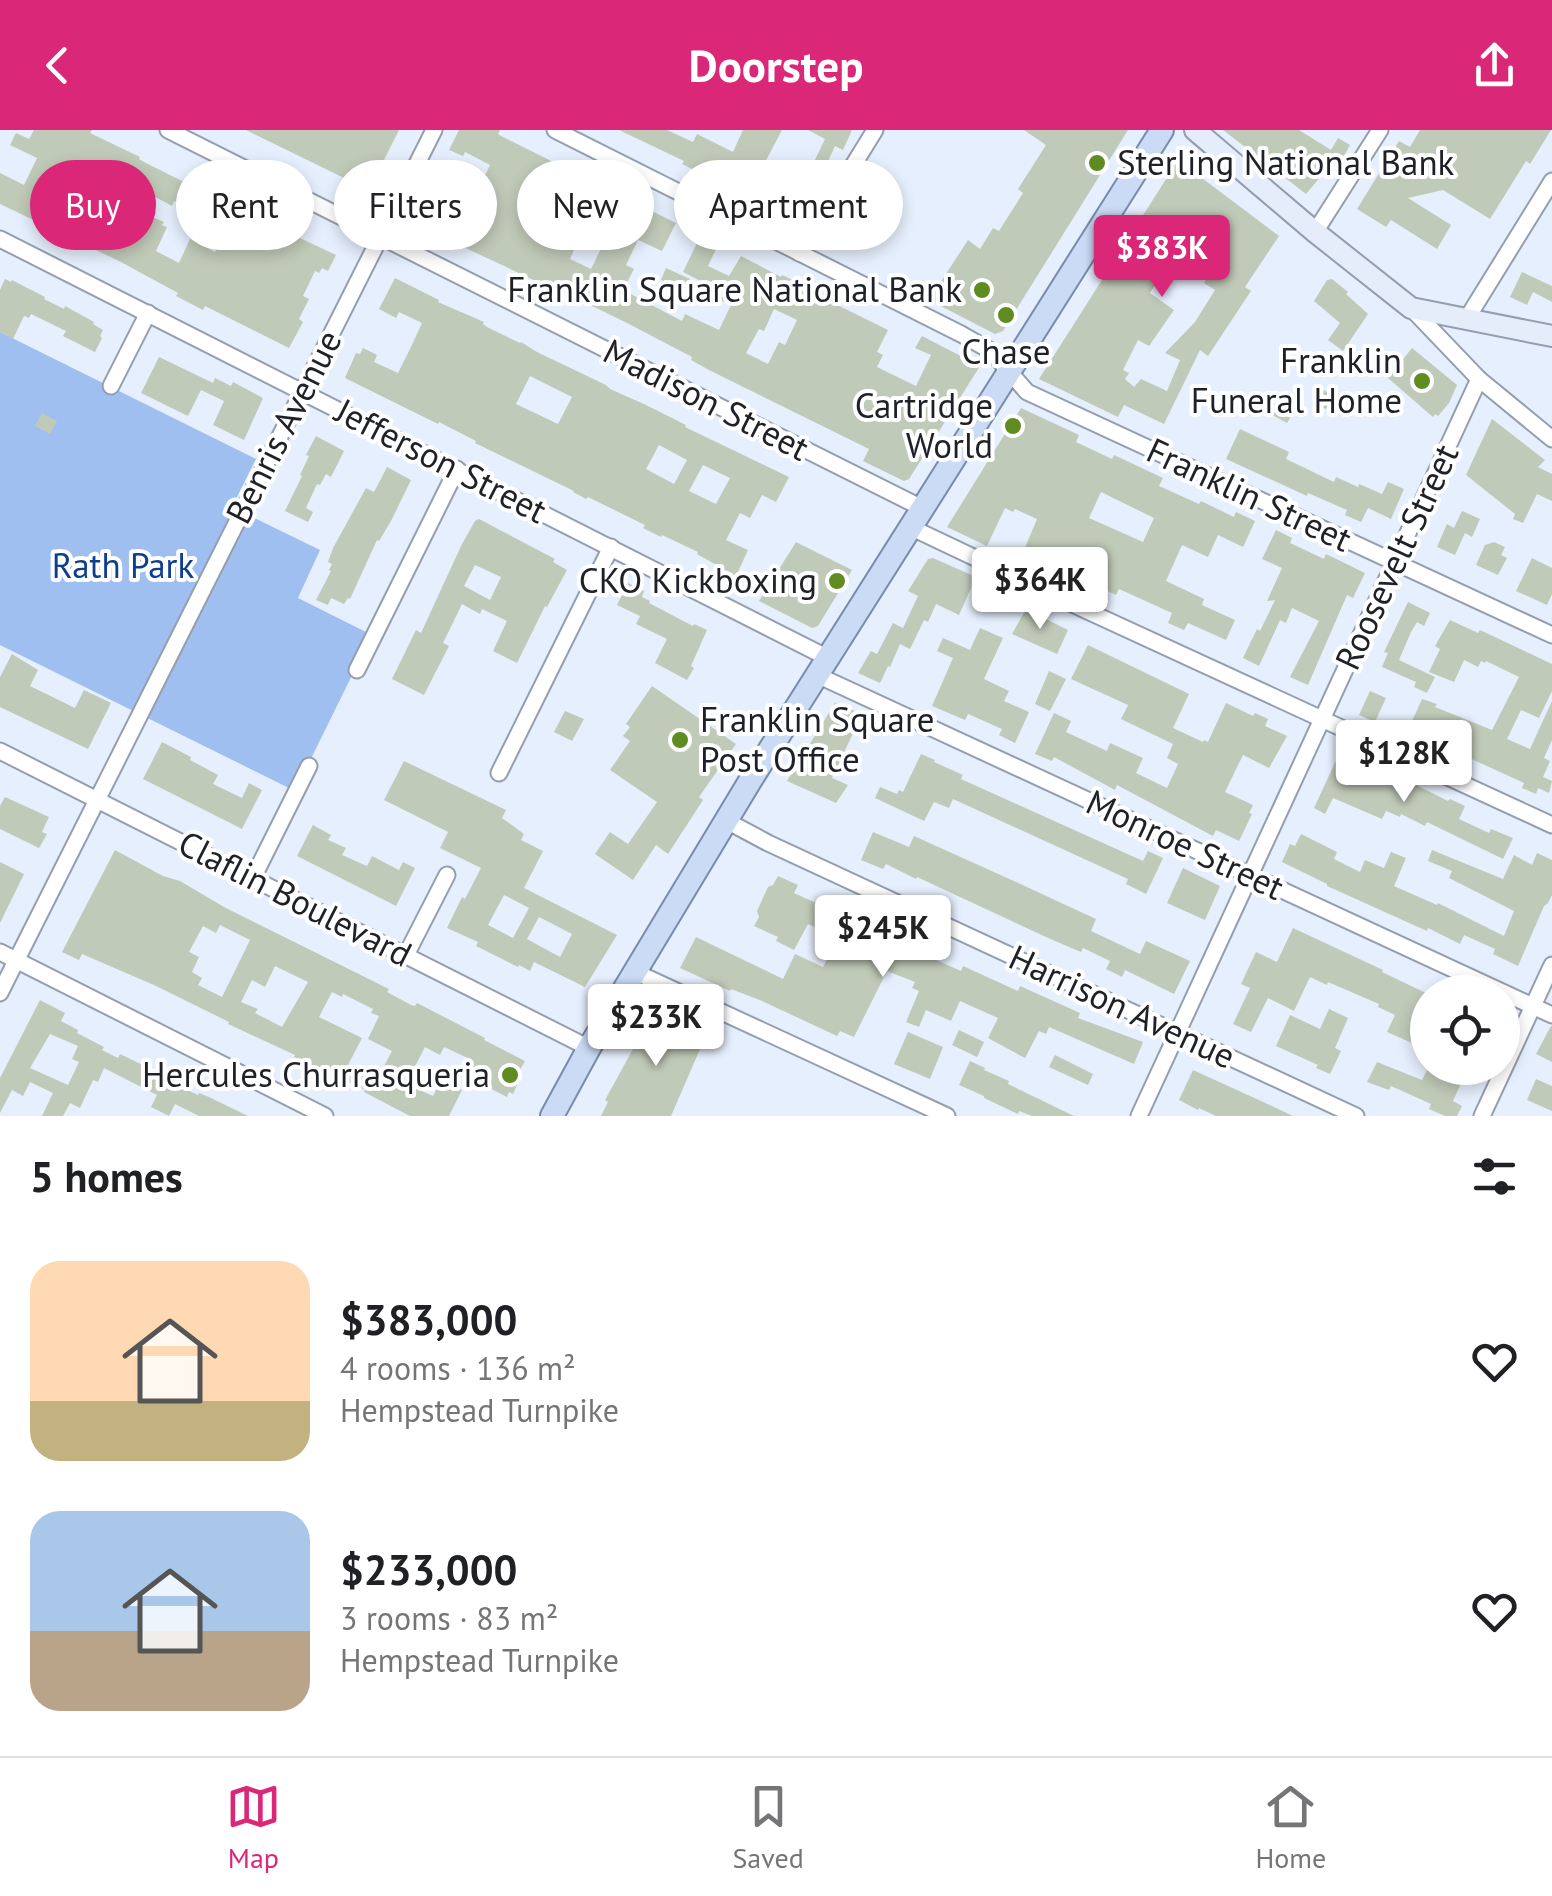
<!DOCTYPE html>
<html lang="en">
<head>
<meta charset="utf-8">
<style>
  :root { --surface:#fff; --page:#f6f6f6; --text:#202124; --muted:#757577; --line:#e0e0e0; --accent:#db2777 }
  body { margin:0; font-family:"PT Sans",sans-serif; background:var(--page); color:var(--text); height:100vh; display:flex; flex-direction:column; font-size:38px; white-space:nowrap }
  * { box-sizing:border-box; margin:0 }
  p { font-size:32px; color:var(--muted) }
  .icon { flex:none; width:55px; height:55px; fill:none; stroke:currentColor; stroke-width:2; stroke-linecap:round; stroke-linejoin:round }
  .map { position:relative; height:986px; overflow:hidden }
  .sheet { display:flex; flex-direction:column; background:var(--surface); flex:1 }
  .sheet>* { flex:none }
  .banner { position:absolute; left:30px; top:30px; width:1000px; height:90px; display:flex; gap:20px }
  .tools { position:absolute; left:1410px; top:845px; display:grid; gap:20px }
  .tools a { display:grid; place-items:center; width:110px; height:110px; border-radius:50%; background:var(--surface); box-shadow:0 5px 15px #0003; font-size:50px }
  .price { position:absolute; translate:-50% -85px; padding:0 22px; border-radius:10px; background:#fff; color:#222; font-size:32px; line-height:65px; filter:drop-shadow(0 2px 5px #0008) }
  .price::after { content:''; position:absolute; left:50%; top:60px; width:30px; height:22px; margin-left:-15px; background:inherit; clip-path:polygon(0 0,100% 0,50% 100%) }
  .price.active { background:var(--accent); color:#fff }
  ul { padding:0; list-style:none }
  li { display:flex; align-items:center; gap:30px; height:250px; padding:0 30px }
  li span { display:grid; place-items:center; flex:none; width:280px; height:200px; border-radius:30px; color:#555 }
  li>.icon { margin-inline-start:auto }
  span .icon { width:120px; height:120px; fill:#fffc; stroke-width:1 }
  li b { font-size:42px }
  h2 { display:flex; justify-content:space-between; align-items:center; height:120px; padding:0 30px; font-size:42px }
  .chip { padding:0 35px; border-radius:45px; background:var(--surface); box-shadow:0 5px 15px #0003; font-size:35px; line-height:90px }
  .chip.active { background:var(--accent); color:#fff }
  header { display:flex; justify-content:space-between; align-items:center; height:130px; padding:0 30px; background:var(--accent); color:#fff; font-size:45px; font-weight:700 }
  .menu { display:flex; justify-content:space-around; align-items:center; height:140px; border-top:2px solid var(--line); background:var(--surface); font-size:28px; color:var(--muted) }
  .menu a { display:grid; justify-items:center; gap:5px }
  .menu .active { color:var(--accent) }
  .map>svg:first-child { display:block }
  .green { fill:#a0bff1 }
  .building { fill:#c0cab8; fill-rule:evenodd }
  .lines { fill:none; stroke-linecap:round; stroke-linejoin:round }
  .minor-casing { stroke:#949eae; stroke-width:19 }
  .secondary-casing { stroke:#949eae; stroke-width:24 }
  .primary-casing { stroke:#788ba9; stroke-width:26 }
  .minor { stroke:#fff; stroke-width:15 }
  .secondary { stroke:#e5edfa; stroke-width:20 }
  .primary { stroke:#cbdbf5; stroke-width:22 }
  .poi-dot { fill:#5e8c20; stroke:#fff; stroke-width:4 }
  .labels { text-anchor:middle; stroke-width:8; stroke-linejoin:round; paint-order:stroke }
  .poi-label { font-size:35px; fill:#1e2228; stroke:#fff; text-anchor:end }
  .street-label { font-size:35px; fill:#1e2228; stroke:#fff }
  .park-label { font-size:35px; fill:#0e3f8d; stroke:#fff }
</style>
</head>
<body>
<header><svg class="icon" aria-label="back" viewBox="0 0 24 24"><path d="M15 5l-7 7 7 7"/></svg>Doorstep<svg class="icon" aria-label="share" viewBox="0 0 24 24"><path d="M12 15V3M7 8l5-5 5 5M5 13v7h14v-7"/></svg></header>
<div class="map">
<svg width="1552" height="986" viewBox="0 0 1552 986">
  <rect width="100%" height="100%" fill="#e6effd"/>
  <!-- green -->
  <path class="green" d="M0 202 256 329 232 377 320 420 298 468 372 505 295 661 0 515Z"/>
  <!-- building -->
  <g class="building">
    <path d="M34 0H92L90 3 140 27 139 29 144 32 246 83 247 80 284 96 283 100 336 125 328 141 322 138 319 143 315 141 303 166 309 169 299 189 303 192 289 218 205 176 203 180 176 166 178 163 121 132 0 74V43L24 55 37 28 10 15 16 3 29 9ZM88 31 172 76 174 71 197 82 196 86 226 101 215 122 190 109 179 133 156 121 167 97 162 95 164 92 102 65 91 89 56 71 70 45 79 48Z"/>
    <path d="M246 0H399L380 38 375 36 363 60 342 47Z"/>
    <path d="M459 0H500L498 4 503 7 676 93 662 121 638 110 626 135 634 139 623 160 682 191 685 184 719 200 731 175 710 165 714 158 683 142 698 111 716 119 708 136 729 146 741 126 781 147 782 145 795 151 793 153 888 200 877 222 883 225 877 237 916 256 931 225 915 218 922 206 980 236 909 349 904 351 863 331 869 319 709 240 691 230 692 227 627 193 539 150 538 152 455 113 458 108 434 95 435 92 424 86 446 45 478 60 490 35 465 22 463 26 449 20ZM545 63 576 78 574 82 610 100 591 139 570 129 578 111 532 88ZM774 179 797 190 785 215 779 212 768 234 746 223 759 199 764 201Z"/>
    <path d="M619 0H667L693 12 697 4 733 22 743 0H782L762 38 801 58 789 83 732 59 682 34 684 31Z"/>
    <path d="M808 0H852L843 20 835 16 825 38 814 32 825 9Z"/>
    <path d="M1024 0H1128L1003 201 995 204 929 170 968 110 980 119 993 98 999 101 1023 63 1018 59 1046 15Z"/>
    <path d="M1223 0H1299L1331 20 1338 8 1350 15 1339 35 1333 32 1306 64Z"/>
    <path d="M1420 0H1551L1530 34 1526 31 1490 89 1443 60 1408 68 1451 95 1437 119 1391 90 1386 97 1357 79 1399 11 1410 17Z"/>
    <path d="M1182 33 1279 106 1245 157 1251 161 1208 226 1200 220 1164 294 1124 275 1118 287 1039 249 1175 35ZM1188 103 1196 110 1222 124 1204 153 1215 160 1195 192 1165 223 1180 230 1167 261 1141 249 1134 257 1125 249 1129 243 1123 240 1138 210 1149 216 1174 180 1150 163Z"/>
    <path d="M666 138 690 149 684 161 661 150Z"/>
    <path d="M1522 142 1552 156V172L1533 162 1527 175 1510 167Z"/>
    <path d="M395 148 439 170 438 172 484 192 483 194 487 197 520 213 521 212 537 222 606 255 610 259 644 274 686 295 685 297 789 347 776 372 762 365 750 388 740 383 726 410 748 420 736 446 697 424 698 422 662 405 661 407 643 398 645 395 588 367 586 369 573 362 574 361 475 313 476 311 439 292 438 294 345 248 356 223 360 224 363 218 377 225 374 232 398 243 411 217 422 193 399 182 396 188 379 179ZM530 246 572 267 558 294 516 274ZM659 315 687 330 674 354 646 339ZM703 335 730 348 716 374 689 361Z"/>
    <path d="M5 149 11 152 12 150 45 167 44 169 64 179 65 176 94 192 93 194 103 200 100 206 102 208 95 222 63 206 66 201 31 184 29 188 24 186 13 209 0 202V160Z"/>
    <path d="M1332 149 1348 162 1346 164 1368 184 1343 221 1328 210 1340 193 1314 171 1327 150Z"/>
    <path d="M1412 218 1457 255 1449 273 1438 286 1435 284 1433 287 1388 248Z"/>
    <path d="M159 227 213 253 215 248 231 256 233 252 263 268 244 310 213 295 224 271 201 260 188 286 141 263Z"/>
    <path d="M1319 258 1333 265 1326 279 1312 273Z"/>
    <path d="M1272 272 1293 283 1287 293 1267 282Z"/>
    <path d="M1021 278 1079 305 1076 312 1112 329 1114 325 1163 348 1159 356 1199 374 1201 371 1234 387 1236 382 1255 391 1243 417 1218 405 1208 427 1182 415 1166 451 1204 469 1202 475 1235 490 1226 510 1188 493 1184 500 1168 493 1172 483 1119 459 1116 465 1087 452 1086 454 1071 448 1073 443 1024 420 1037 389 1015 379 1013 382 1005 378 987 416 947 397ZM1101 362 1154 388 1143 412 1089 388Z"/>
    <path d="M42 283 57 291 50 304 35 296Z"/>
    <path d="M1492 289 1545 330 1538 337 1552 344V371L1537 364 1523 393 1513 389 1515 384 1466 345Z"/>
    <path d="M1240 299 1289 322 1286 329 1334 352 1336 347 1358 357 1359 354 1382 364 1388 352 1404 359 1391 389 1368 378 1361 392 1345 385 1347 380 1308 363 1307 366 1226 329Z"/>
    <path d="M316 306 344 321 331 347 326 344 320 355 317 354 306 378 313 382 308 392 285 381 302 346 300 345 309 326 306 325Z"/>
    <path d="M387 337 411 350 391 391 379 411 377 410 350 469 348 468 344 474 331 468 328 475 316 470 331 441 329 440 332 434 328 432 333 418 366 358 374 362Z"/>
    <path d="M1462 381 1480 389 1472 407 1465 403 1455 425 1437 417 1447 394 1454 398Z"/>
    <path d="M479 389 555 429 553 432 567 440 547 477 545 476 517 533 493 521 507 491 482 479 480 484 462 474 443 513 449 516 424 565 392 549 416 500 421 503 462 414 475 391ZM475 435 501 447 490 470 464 456Z"/>
    <path d="M1276 400 1292 408 1290 413 1324 429 1326 424 1365 443 1353 468 1347 465 1308 555 1290 547 1319 491 1292 478 1286 493 1280 490 1259 536 1243 528 1257 499 1260 501 1275 470 1267 471 1282 438 1262 429Z"/>
    <path d="M796 412 852 440 818 496 812 498 759 471Z"/>
    <path d="M1494 412 1505 417 1501 425 1507 428 1498 445 1476 435 1485 415Z"/>
    <path d="M933 428 976 447 959 485 936 474 928 492 924 490 910 519 900 514 890 537 888 536 880 553 858 543 871 521 877 524 893 493 903 498 918 466 908 461 928 429Z"/>
    <path d="M1532 428 1552 438V464L1547 475 1516 461Z"/>
    <path d="M628 453 644 461 642 467 650 471 649 473 693 496 694 494 707 500 691 536 694 538 687 550 655 533 667 509 636 494 640 486 617 475Z"/>
    <path d="M1408 472 1430 483 1424 496 1417 492 1411 502 1399 530 1435 547 1427 563 1414 557 1416 552 1382 537 1388 523 1384 522Z"/>
    <path d="M1026 479 1068 500 1057 524 1012 504Z"/>
    <path d="M1450 490 1478 503 1480 500 1552 534V561L1539 588 1521 580 1507 609 1530 619 1552 571V610L1544 628 1550 631 1543 647 1552 651 1549 663 1538 658 1536 664 1522 658 1524 653 1408 600 1422 569 1437 574 1435 577 1492 600 1519 547 1486 531 1485 533 1481 531 1478 537 1464 530 1454 552 1429 542 1440 519 1435 516Z"/>
    <path d="M980 498 1003 508 984 549 1009 561 1004 571 1029 582 1015 613 999 605 1002 599 968 584 965 590 932 576 953 528 937 521 943 508 970 520Z"/>
    <path d="M1088 515 1189 564 1173 598 1203 612 1204 610 1208 612 1226 573 1253 586 1255 583 1268 589 1265 596 1287 606 1269 638 1243 625 1225 662 1253 675 1249 683 1252 684 1239 711 1216 700 1213 706 1117 655 1115 660 1054 627 1052 631 1035 624 1054 583 1071 591 1066 602 1107 621 1110 613 1143 628 1136 643 1167 658 1178 634 1167 628 1173 614 1121 589 1128 575 1071 549Z"/>
    <path d="M12 524 38 540 30 556 75 578 84 560 111 573 88 619 0 577V547Z"/>
    <path d="M1049 541 1066 549 1050 581 1035 574Z"/>
    <path d="M652 556 736 614 699 667 703 670 668 724 656 715 633 750 595 724 610 702 628 714 657 672 610 640 630 611 623 606 630 597 626 594Z"/>
    <path d="M1370 561 1386 568 1375 592 1359 585Z"/>
    <path d="M835 573 862 584 832 648 848 655 836 673 787 651Z"/>
    <path d="M565 581 584 589 572 611 554 602Z"/>
    <path d="M162 612 191 627 190 630 218 645 213 654 242 668 249 653 262 660 242 699 143 649Z"/>
    <path d="M921 624 935 630 934 632 963 645 961 649 1143 731 1148 721 1163 728 1146 764 1126 754 1128 749 953 669 949 678 934 672 924 691 875 668 880 657 897 664 899 660 903 662Z"/>
    <path d="M1339 624 1353 631 1351 635 1396 656 1400 647 1448 671 1450 669 1465 676 1459 689 1489 703 1491 699 1513 708 1503 729 1427 692 1425 696 1401 684 1400 687 1386 681 1382 689 1333 668 1325 684 1314 678Z"/>
    <path d="M404 631 506 680 502 688 524 704 521 710 543 721 524 758 617 805 585 857 534 832 530 841 519 835 518 837 476 816 478 812 447 798 462 767 465 769 481 738 440 718 448 702 384 670ZM504 765 529 778 513 808 488 795ZM539 787 572 804 560 827 527 809Z"/>
    <path d="M5 667 49 687 42 702 47 704 39 718 0 699V676Z"/>
    <path d="M313 695 331 705 328 710 346 718 342 725 367 736 372 726 399 740 403 732 415 738 396 776 297 726Z"/>
    <path d="M873 702 909 717 914 706 1016 752 1096 789 1091 801 1140 824 1146 811 1190 831 1174 864 1125 840 1122 847 1106 839 1110 831 1083 818 1081 822 1048 808 917 747 916 749 886 734 883 739 861 730Z"/>
    <path d="M1301 704 1337 722 1334 729 1360 742 1365 730 1384 738 1391 722 1406 728 1394 756 1437 775 1438 773 1504 806 1514 781 1449 748 1452 741 1428 731 1432 720 1503 749 1514 725 1532 735 1537 723 1552 730V765L1548 773 1544 776 1518 836 1493 824 1495 819 1464 805 1460 814 1428 798 1427 801 1327 756V754L1282 732 1290 714 1295 716Z"/>
    <path d="M115 720 163 746 180 751 224 777 389 859 387 862 411 875 415 876 417 873 485 908 484 910 525 931 516 947 520 949 513 964 509 962 507 967 462 944 470 929 444 917 440 925 425 917 406 954 433 966 442 949 462 960 449 986H410L364 962 365 960 329 942 328 944 294 927 295 925 228 894 229 892 154 855 82 824 79 830 62 822ZM220 795 250 810 222 867 198 855 202 848 192 842 199 827 189 822 203 796 216 803ZM275 836 308 852 282 897 255 883 258 879 241 872 252 850 265 857ZM332 862 342 867 343 864 373 879 371 883 379 886 368 909 392 921 381 942 375 940 372 946 348 935 362 908 319 887Z"/>
    <path d="M0 732 24 744 0 793Z"/>
    <path d="M1183 738 1220 756 1205 790 1167 773Z"/>
    <path d="M778 746 798 755 794 763 845 786 848 780 896 801 894 806 922 819 920 823 961 841 963 836 1018 861 1020 856 1080 883 1078 888 1143 912 1134 934 1049 897 1046 904 1039 901 1025 928 988 908 998 888 960 871 951 891 926 880 919 897 906 892 919 861 912 858 915 852 887 841 854 907 840 901 837 906 762 871 731 859 730 861 680 838 696 807 783 849 795 824 823 837 838 808 808 794 794 820 776 811 778 807 754 796 759 787 757 781 768 757 773 755Z"/>
    <path d="M1293 798 1383 840 1382 842 1428 864V896L1423 905 1428 907V920L1387 902 1395 885 1378 877 1379 874 1328 852 1327 855 1310 847 1294 881 1268 868 1251 902 1233 894 1250 858 1241 854 1256 822 1277 832Z"/>
    <path d="M40 870 65 883 61 891 78 900 77 903 104 917 102 920 118 928 120 924 149 938 147 941 198 965 199 963 209 967 248 986H199L175 974 169 986 151 977 157 965 104 938 98 952 93 950 80 978 70 973 63 986H42L53 963 30 952 23 966 12 960 0 983V948ZM50 904 78 916 72 929 79 932 68 955 30 938Z"/>
    <path d="M655 879 707 903 671 986H601L608 972 605 970Z"/>
    <path d="M1329 879 1348 888 1335 918 1341 921 1330 944 1316 938 1318 935 1276 916 1290 885 1320 899Z"/>
    <path d="M1551 896H1552V932L1536 924Z"/>
    <path d="M959 900 984 912 977 927 952 915Z"/>
    <path d="M908 902 943 917 930 949 894 934Z"/>
    <path d="M1055 925 1093 944 1088 955 1049 937Z"/>
    <path d="M970 931 985 938 984 940 1009 951 1008 954 1074 986H1032L1019 981 1018 984 984 968V966L959 955Z"/>
    <path d="M1377 932 1422 950 1428 938H1468L1453 971 1462 976 1457 986H1445L1429 979 1431 974 1391 956 1389 960 1367 952Z"/>
    <path d="M1193 940 1274 977 1293 986H1216L1199 978 1198 980 1179 970Z"/>
    <path d="M1536 949 1552 956V981L1527 970Z"/>
  </g>
  <g class="lines">
    <!-- minor casing -->
    <g class="minor-casing">
      <g id="minor">
        <path d="M168 0 922 378"/>
        <path d="M555 0 961 204 991 221 1027 262 1552 505"/>
        <path d="M1315 102 1380 0"/>
        <path d="M0 109 828 528"/>
        <path d="M799 123 875 0"/>
        <path d="M1411 178 1479 249 1552 309"/>
        <path d="M1466 190 1552 51"/>
        <path d="M111 256 148 183"/>
        <path d="M910 397 1083 479 1552 695"/>
        <path d="M357 540 457 339"/>
        <path d="M817 545 1552 885"/>
        <path d="M0 621 589 918"/>
        <path d="M499 643 611 417"/>
        <path d="M725 690 768 713 1356 986"/>
        <path d="M253 748 309 636"/>
        <path d="M0 822 325 986"/>
        <path d="M406 825 447 745"/>
        <path d="M635 842 947 986"/>
        <path d="M0 863 434 0"/>
        <path d="M1139 986 1479 249"/>
        <path d="M1482 986 1552 835"/>
      </g>
    </g>
    <!-- secondary casing -->
    <g class="secondary-casing">
      <path id="secondary" d="M1195 0 1315 102 1411 178 1552 206"/>
    </g>
    <!-- primary casing -->
    <g class="primary-casing">
      <path id="primary" d="M552 986 589 918 750 651 1162 0"/>
    </g>
    <!-- minor -->
    <use href="#minor" class="minor"/>
    <!-- secondary -->
    <use href="#secondary" class="secondary"/>
    <!-- primary -->
    <use href="#primary" class="primary"/>
  </g>
  <!-- markers -->
  <g class="poi-dot">
    <circle cx="1097" cy="33" r="10"/>
    <circle cx="982" cy="160" r="10"/>
    <circle cx="1006" cy="185" r="10"/>
    <circle cx="1422" cy="251" r="10"/>
    <circle cx="1013" cy="296" r="10"/>
    <circle cx="837" cy="451" r="10"/>
    <circle cx="680" cy="610" r="10"/>
    <circle cx="510" cy="945" r="10"/>
  </g>
  <g class="labels">
    <!-- poi labels -->
    <g class="poi-label">
      <text x="1117" y="45" text-anchor="start">Sterling National Bank</text>
      <text x="962" y="172">Franklin Square National Bank</text>
      <text x="1006" y="234" text-anchor="middle">Chase</text>
      <text x="1402" y="243">Franklin<tspan x="1402" dy="40">Funeral Home</tspan></text>
      <text x="993" y="288">Cartridge<tspan x="993" dy="40">World</tspan></text>
      <text x="817" y="463">CKO Kickboxing</text>
      <text x="700" y="602" text-anchor="start">Franklin Square<tspan x="700" dy="40">Post Office</tspan></text>
      <text x="490" y="957">Hercules Churrasqueria</text>
    </g>
    <!-- street labels -->
    <g class="street-label">
      <text transform="translate(706 270) rotate(27)" y="12">Madison Street</text>
      <text transform="translate(284 297) rotate(-63)" y="12">Benris Avenue</text>
      <text transform="translate(441 331) rotate(27)" y="12">Jefferson Street</text>
      <text transform="translate(1249 365) rotate(25)" y="12">Franklin Street</text>
      <text transform="translate(1397 427) rotate(-65)" y="12">Roosevelt Street</text>
      <text transform="translate(1185 715) rotate(25)" y="12">Monroe Street</text>
      <text transform="translate(295 769) rotate(27)" y="12">Claflin Boulevard</text>
      <text transform="translate(1122 877) rotate(25)" y="12">Harrison Avenue</text>
    </g>
    <!-- park labels -->
    <g class="park-label">
      <text x="123" y="448">Rath Park</text>
    </g>
  </g>
</svg>
<div class="tools">
<a><svg class="icon" aria-label="locate" viewBox="0 0 24 24"><circle cx="12" cy="12" r="6"/><path d="M12 2v4M12 18v4M2 12h4M18 12h4"/></svg></a>
</div>
<b class="price active" style="left:1162px;top:170px">$383K</b>
<b class="price" style="left:1040px;top:502px">$364K</b>
<b class="price" style="left:1404px;top:675px">$128K</b>
<b class="price" style="left:883px;top:850px">$245K</b>
<b class="price" style="left:656px;top:939px">$233K</b>
<div class="banner">
<a class="chip active">Buy</a>
<a class="chip">Rent</a>
<a class="chip">Filters</a>
<a class="chip">New</a>
<a class="chip">Apartment</a>
</div>
</div>
<section class="sheet">
<h2>5 homes<svg class="icon" aria-label="filters" viewBox="0 0 24 24"><path d="M4 7h16M4 17h16"/><circle cx="9" cy="7" r="2"/><circle cx="15" cy="17" r="2"/></svg></h2>
<ul>
<li><span style="background:linear-gradient(#ffd9b3 70%,#c2b280 0)"><svg class="icon" aria-label="home" viewBox="0 0 24 24"><path d="M3 11l9-7 9 7M6 9v11h12V9"/></svg></span><div><b>$383,000</b><p>4 rooms · 136 m²</p><p>Hempstead Turnpike</p></div><svg class="icon" aria-label="heart" viewBox="0 0 24 24"><path d="M12 20l-8-8c-3-5 5-10 8-4 3-6 11-1 8 4z"/></svg></li>
<li><span style="background:linear-gradient(#a9c7e8 60%,#b9a48a 0)"><svg class="icon" aria-label="home" viewBox="0 0 24 24"><path d="M3 11l9-7 9 7M6 9v11h12V9"/></svg></span><div><b>$233,000</b><p>3 rooms · 83 m²</p><p>Hempstead Turnpike</p></div><svg class="icon" aria-label="heart" viewBox="0 0 24 24"><path d="M12 20l-8-8c-3-5 5-10 8-4 3-6 11-1 8 4z"/></svg></li>
</ul>
</section>
<nav class="menu">
<a class="active"><svg class="icon" aria-label="map" viewBox="0 0 24 24"><path d="M3 6l6-2 6 2 6-2v14l-6 2-6-2-6 2zM9 4v14M15 6v14"/></svg>Map</a>
<a><svg class="icon" aria-label="saved" viewBox="0 0 24 24"><path d="M7 4h10v16l-5-4-5 4z"/></svg>Saved</a>
<a><svg class="icon" aria-label="home" viewBox="0 0 24 24"><path d="M3 11l9-7 9 7M6 9v11h12V9"/></svg>Home</a>
</nav>
</body>
</html>
